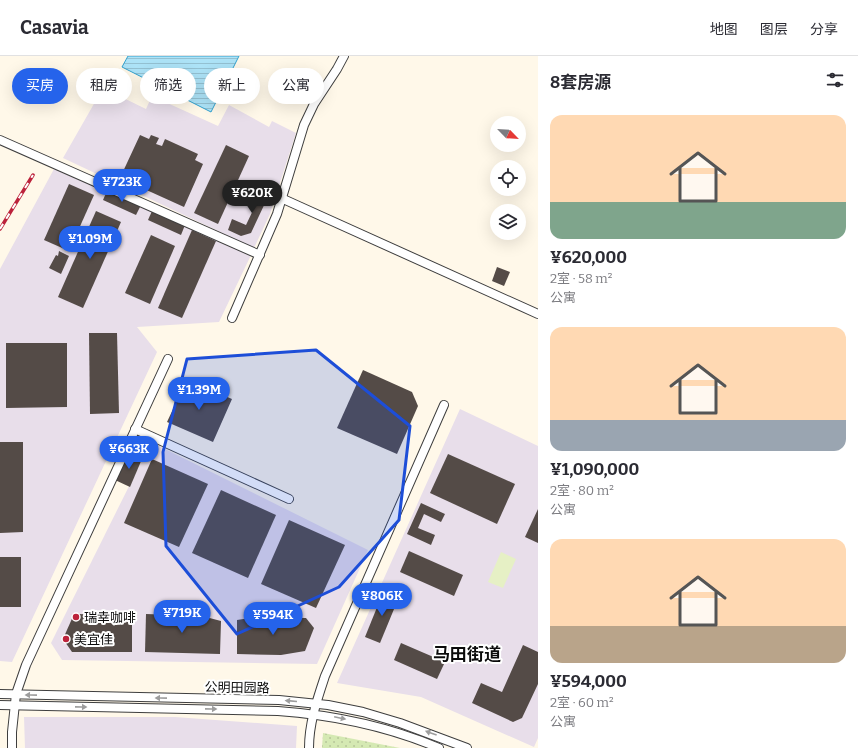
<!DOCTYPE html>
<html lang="zh">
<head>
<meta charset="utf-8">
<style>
  :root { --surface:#fff; --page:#f7f7f7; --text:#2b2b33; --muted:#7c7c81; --line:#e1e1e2; --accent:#2563eb }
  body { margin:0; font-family:Bitter,"Noto Sans SC",serif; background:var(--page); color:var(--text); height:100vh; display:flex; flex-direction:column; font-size:15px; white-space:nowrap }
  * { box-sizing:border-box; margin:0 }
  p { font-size:13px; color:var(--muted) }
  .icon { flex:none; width:22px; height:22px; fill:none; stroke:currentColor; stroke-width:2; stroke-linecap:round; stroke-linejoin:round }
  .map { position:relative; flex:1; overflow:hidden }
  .panel { display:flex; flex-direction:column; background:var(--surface); width:320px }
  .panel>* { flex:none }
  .top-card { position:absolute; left:12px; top:12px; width:380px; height:36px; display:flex; gap:8px }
  .needle { width:26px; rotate:115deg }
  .controls { position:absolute; left:490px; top:60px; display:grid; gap:8px }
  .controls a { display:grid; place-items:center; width:36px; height:36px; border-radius:50%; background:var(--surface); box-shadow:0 4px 16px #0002; font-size:20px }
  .price { position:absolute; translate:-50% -34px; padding:0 9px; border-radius:14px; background:var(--accent); color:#fff; font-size:13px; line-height:26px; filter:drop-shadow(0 1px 2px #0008) }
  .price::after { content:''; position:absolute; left:50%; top:24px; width:12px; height:9px; margin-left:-6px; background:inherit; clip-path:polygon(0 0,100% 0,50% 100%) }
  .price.current { background:#222; color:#fff }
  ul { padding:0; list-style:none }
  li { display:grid; align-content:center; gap:8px; height:212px; padding:0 12px }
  li span { display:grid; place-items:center; height:124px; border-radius:12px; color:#555 }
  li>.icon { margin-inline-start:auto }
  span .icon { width:72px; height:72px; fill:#fffc; stroke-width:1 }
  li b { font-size:17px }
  h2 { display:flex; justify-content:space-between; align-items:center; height:48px; padding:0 12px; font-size:17px }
  .tag { padding:0 14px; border-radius:18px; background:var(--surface); box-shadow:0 4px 16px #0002; font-size:14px; line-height:36px }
  .tag.current { background:var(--accent); color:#fff }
  header { display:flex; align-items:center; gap:24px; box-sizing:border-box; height:56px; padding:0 20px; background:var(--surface); border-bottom:1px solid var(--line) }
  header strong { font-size:19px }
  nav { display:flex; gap:22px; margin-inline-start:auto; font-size:14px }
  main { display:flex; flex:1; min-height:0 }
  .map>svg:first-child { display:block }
  .industrial { fill:#e8deea }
  .grass { fill:url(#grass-dots) }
  .pitch { fill:#e6f0c5 }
  .water { fill:url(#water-rules); stroke:#33a2cf }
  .building { fill:#544b47 }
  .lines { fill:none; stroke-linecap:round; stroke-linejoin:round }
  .minor-casing { stroke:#3e3e3e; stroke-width:10 }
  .minor { stroke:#fff; stroke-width:8 }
  .rail-casing { stroke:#bc223b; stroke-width:3.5 }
  .rail { stroke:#fff; stroke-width:2; stroke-dasharray:6; stroke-linecap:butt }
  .oneway { fill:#9d9d9d }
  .marked { fill:#1d4ed8; fill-opacity:0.2; stroke:#1d4ed8; stroke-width:3; stroke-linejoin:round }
  .poi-dot { fill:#bc223b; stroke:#fff; stroke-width:1.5 }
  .labels { text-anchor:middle; stroke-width:4; stroke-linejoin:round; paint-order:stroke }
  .poi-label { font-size:13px; fill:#0b0b0b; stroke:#fff; text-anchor:start }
  .street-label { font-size:13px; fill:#0b0b0b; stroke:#fff }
  .district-label { font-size:17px; font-weight:bold; fill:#0b0b0b; stroke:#fff }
</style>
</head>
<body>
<header>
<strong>Casavia</strong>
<nav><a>地图</a><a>图层</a><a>分享</a></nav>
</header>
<main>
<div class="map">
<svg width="538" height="692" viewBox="0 0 538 692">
  <defs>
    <pattern id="grass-dots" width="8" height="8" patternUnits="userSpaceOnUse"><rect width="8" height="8" fill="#d5e9b3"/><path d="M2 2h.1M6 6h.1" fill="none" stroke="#b6c699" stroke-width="1.8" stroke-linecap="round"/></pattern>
    <pattern id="water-rules" width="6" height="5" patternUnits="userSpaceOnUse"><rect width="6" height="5" fill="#ade3f7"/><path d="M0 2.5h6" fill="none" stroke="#94c1d2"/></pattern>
  </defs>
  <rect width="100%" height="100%" fill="#fff8e9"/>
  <!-- industrial -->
  <g class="industrial">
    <path d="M103 32 146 53 152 40 218 70 229 49 269 71 272 65 296 77 270 158 254 192 63 102Z"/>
    <path d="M54 113 251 199 219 266 137 271 157 296 12 606 0 605V213Z"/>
    <path d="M460 353 538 390V682L534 691 421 641 337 627Z"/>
    <path d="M159 390 368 494 317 608 62 604 51 587 147 394Z"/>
    <path d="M24 661H175L297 670 296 692H25Z"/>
  </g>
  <!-- grass -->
  <path class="grass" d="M323 677 400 692H322Z"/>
  <!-- pitch -->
  <path class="pitch" d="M501 496 516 503 503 532 488 526Z"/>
  <!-- water -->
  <path class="water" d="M128 0H239L211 56 122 11Z"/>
  <!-- building -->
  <g class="building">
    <path d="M140 79 149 83 151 79 159 82 156 88 162 90 165 83 198 98 195 104 203 108 184 151 120 122Z"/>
    <path d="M226 89 249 100 218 168 194 157Z"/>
    <path d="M267 125 274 128 251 177 241 180 228 174 232 163 246 169Z"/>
    <path d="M69 128 94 139 69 195 44 184Z"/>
    <path d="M107 135 141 149 136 159 103 144Z"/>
    <path d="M96 155 121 166 83 252 58 241Z"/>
    <path d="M152 155 185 169 181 179 148 164Z"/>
    <path d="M192 174 216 185 182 262 158 252Z"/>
    <path d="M151 179 175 190 150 248 125 237Z"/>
    <path d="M59 195 69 200 61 218 49 212 56 199 58 200Z"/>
    <path d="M497 211 510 216 504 230 492 225Z"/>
    <path d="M89 277H117L119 357 90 358Z"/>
    <path d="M6 287H67V351L6 352Z"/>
    <path d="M363 314 412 336 418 350 397 398 337 372Z"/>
    <path d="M187 323 202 330 200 333 223 343 225 340 232 343 213 386 167 366Z"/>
    <path d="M0 386H23V476L0 477Z"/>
    <path d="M128 396 142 403 130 431 115 424Z"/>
    <path d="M448 398 515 428 497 468 430 437Z"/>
    <path d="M152 403 208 428 179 491 124 467Z"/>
    <path d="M221 434 276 459 248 522 192 497Z"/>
    <path d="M421 447 445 458 441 466 424 458 418 472 435 479 431 489 407 478Z"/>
    <path d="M538 453V487L525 481Z"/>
    <path d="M289 464 345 489 316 552 261 528Z"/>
    <path d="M409 495 463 519 454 540 400 516Z"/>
    <rect x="0" y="501" width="21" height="50"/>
    <path d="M384 534 399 541 380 587 365 581Z"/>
    <path d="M74 558 132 559V596H72L63 583Z"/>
    <path d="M146 558 202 560 221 565 220 598 145 596Z"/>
    <path d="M256 561 306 562 314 572 305 595 281 599 237 598V564Z"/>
    <path d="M401 587 445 606 437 623 394 604Z"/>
    <path d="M523 589 538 596V628L522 662 513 666 472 647 481 627 502 636Z"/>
  </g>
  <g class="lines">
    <!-- minor casing -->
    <g class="minor-casing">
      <g id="minor">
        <path d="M0 84 260 199"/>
        <path d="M281 142 538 258"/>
        <path d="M232 262 277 158 304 69 314 48 337 13 344 0"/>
        <path d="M135 373 289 443"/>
        <path d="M0 638 279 644 328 649 363 656 400 667 467 692"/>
        <path d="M0 649 278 655C334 659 387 670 439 692"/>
        <path d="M12 692V676L16 638 26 609 168 303"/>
        <path d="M309 692C309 667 317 644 325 620L444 349"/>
      </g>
    </g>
    <!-- minor -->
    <use href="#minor" class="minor"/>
    <!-- rail casing -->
    <g class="rail-casing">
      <path id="rail" d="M0 173 33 119"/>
    </g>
    <!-- rail -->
    <use href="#rail" class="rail"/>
  </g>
  <!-- one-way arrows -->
  <defs><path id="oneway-solid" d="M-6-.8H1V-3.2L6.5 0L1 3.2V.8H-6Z"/></defs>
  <g class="oneway">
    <use href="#oneway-solid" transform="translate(31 639) rotate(-179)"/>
    <use href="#oneway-solid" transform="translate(161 642) rotate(-179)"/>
    <use href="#oneway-solid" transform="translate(291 645) rotate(-175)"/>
    <use href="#oneway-solid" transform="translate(81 651) rotate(1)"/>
    <use href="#oneway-solid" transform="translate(211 653) rotate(1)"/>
    <use href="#oneway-solid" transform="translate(340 662) rotate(12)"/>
    <use href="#oneway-solid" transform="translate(431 677) rotate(-160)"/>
  </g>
  <!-- marked area -->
  <path class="marked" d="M316 294 410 370 399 464 339 531 237 578 166 490 163 396 187 303Z"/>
  <!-- markers -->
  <g class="poi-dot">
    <circle cx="76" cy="561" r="4"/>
    <circle cx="66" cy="583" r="4"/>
  </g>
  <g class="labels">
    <!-- poi labels -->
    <g class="poi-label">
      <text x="84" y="566">瑞幸咖啡</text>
      <text x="74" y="588">美宜佳</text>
    </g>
    <!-- street labels -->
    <g class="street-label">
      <text transform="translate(237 631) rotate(1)" y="5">公明田园路</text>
    </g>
    <!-- district labels -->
    <g class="district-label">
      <text x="467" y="604">马田街道</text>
    </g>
  </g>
</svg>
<div class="controls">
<a><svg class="needle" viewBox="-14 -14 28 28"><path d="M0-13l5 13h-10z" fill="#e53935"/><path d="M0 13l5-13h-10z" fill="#7c7c81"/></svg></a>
<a><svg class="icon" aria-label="locate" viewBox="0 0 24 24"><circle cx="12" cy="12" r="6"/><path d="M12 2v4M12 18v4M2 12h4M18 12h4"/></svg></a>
<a><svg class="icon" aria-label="layers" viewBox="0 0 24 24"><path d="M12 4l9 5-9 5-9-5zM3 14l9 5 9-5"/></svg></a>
</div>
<b class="price" style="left:122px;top:147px">¥723K</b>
<b class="price current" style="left:252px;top:158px">¥620K</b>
<b class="price" style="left:90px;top:204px">¥1.09M</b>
<b class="price" style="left:199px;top:355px">¥1.39M</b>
<b class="price" style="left:129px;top:414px">¥663K</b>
<b class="price" style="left:382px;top:561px">¥806K</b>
<b class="price" style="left:182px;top:578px">¥719K</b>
<b class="price" style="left:273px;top:580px">¥594K</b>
<div class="top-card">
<a class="tag current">买房</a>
<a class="tag">租房</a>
<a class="tag">筛选</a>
<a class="tag">新上</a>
<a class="tag">公寓</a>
</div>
</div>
<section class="panel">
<h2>8套房源<svg class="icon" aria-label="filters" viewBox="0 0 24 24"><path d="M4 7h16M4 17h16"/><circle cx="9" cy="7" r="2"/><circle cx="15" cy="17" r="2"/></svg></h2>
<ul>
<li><span style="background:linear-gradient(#ffd9b3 70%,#7fa58c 0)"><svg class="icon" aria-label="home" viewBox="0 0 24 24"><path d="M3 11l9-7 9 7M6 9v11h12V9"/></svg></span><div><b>¥620,000</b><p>2室 · 58 m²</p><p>公寓</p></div></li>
<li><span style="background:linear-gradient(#ffd9b3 75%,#9aa5b1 0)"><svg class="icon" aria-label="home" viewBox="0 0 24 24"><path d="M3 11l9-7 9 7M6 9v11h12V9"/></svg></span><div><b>¥1,090,000</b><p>2室 · 80 m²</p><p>公寓</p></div></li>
<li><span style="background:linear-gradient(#ffd9b3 70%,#b9a48a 0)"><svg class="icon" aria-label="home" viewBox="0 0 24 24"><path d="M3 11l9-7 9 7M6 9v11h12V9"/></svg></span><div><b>¥594,000</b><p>2室 · 60 m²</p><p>公寓</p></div></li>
</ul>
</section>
</main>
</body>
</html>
